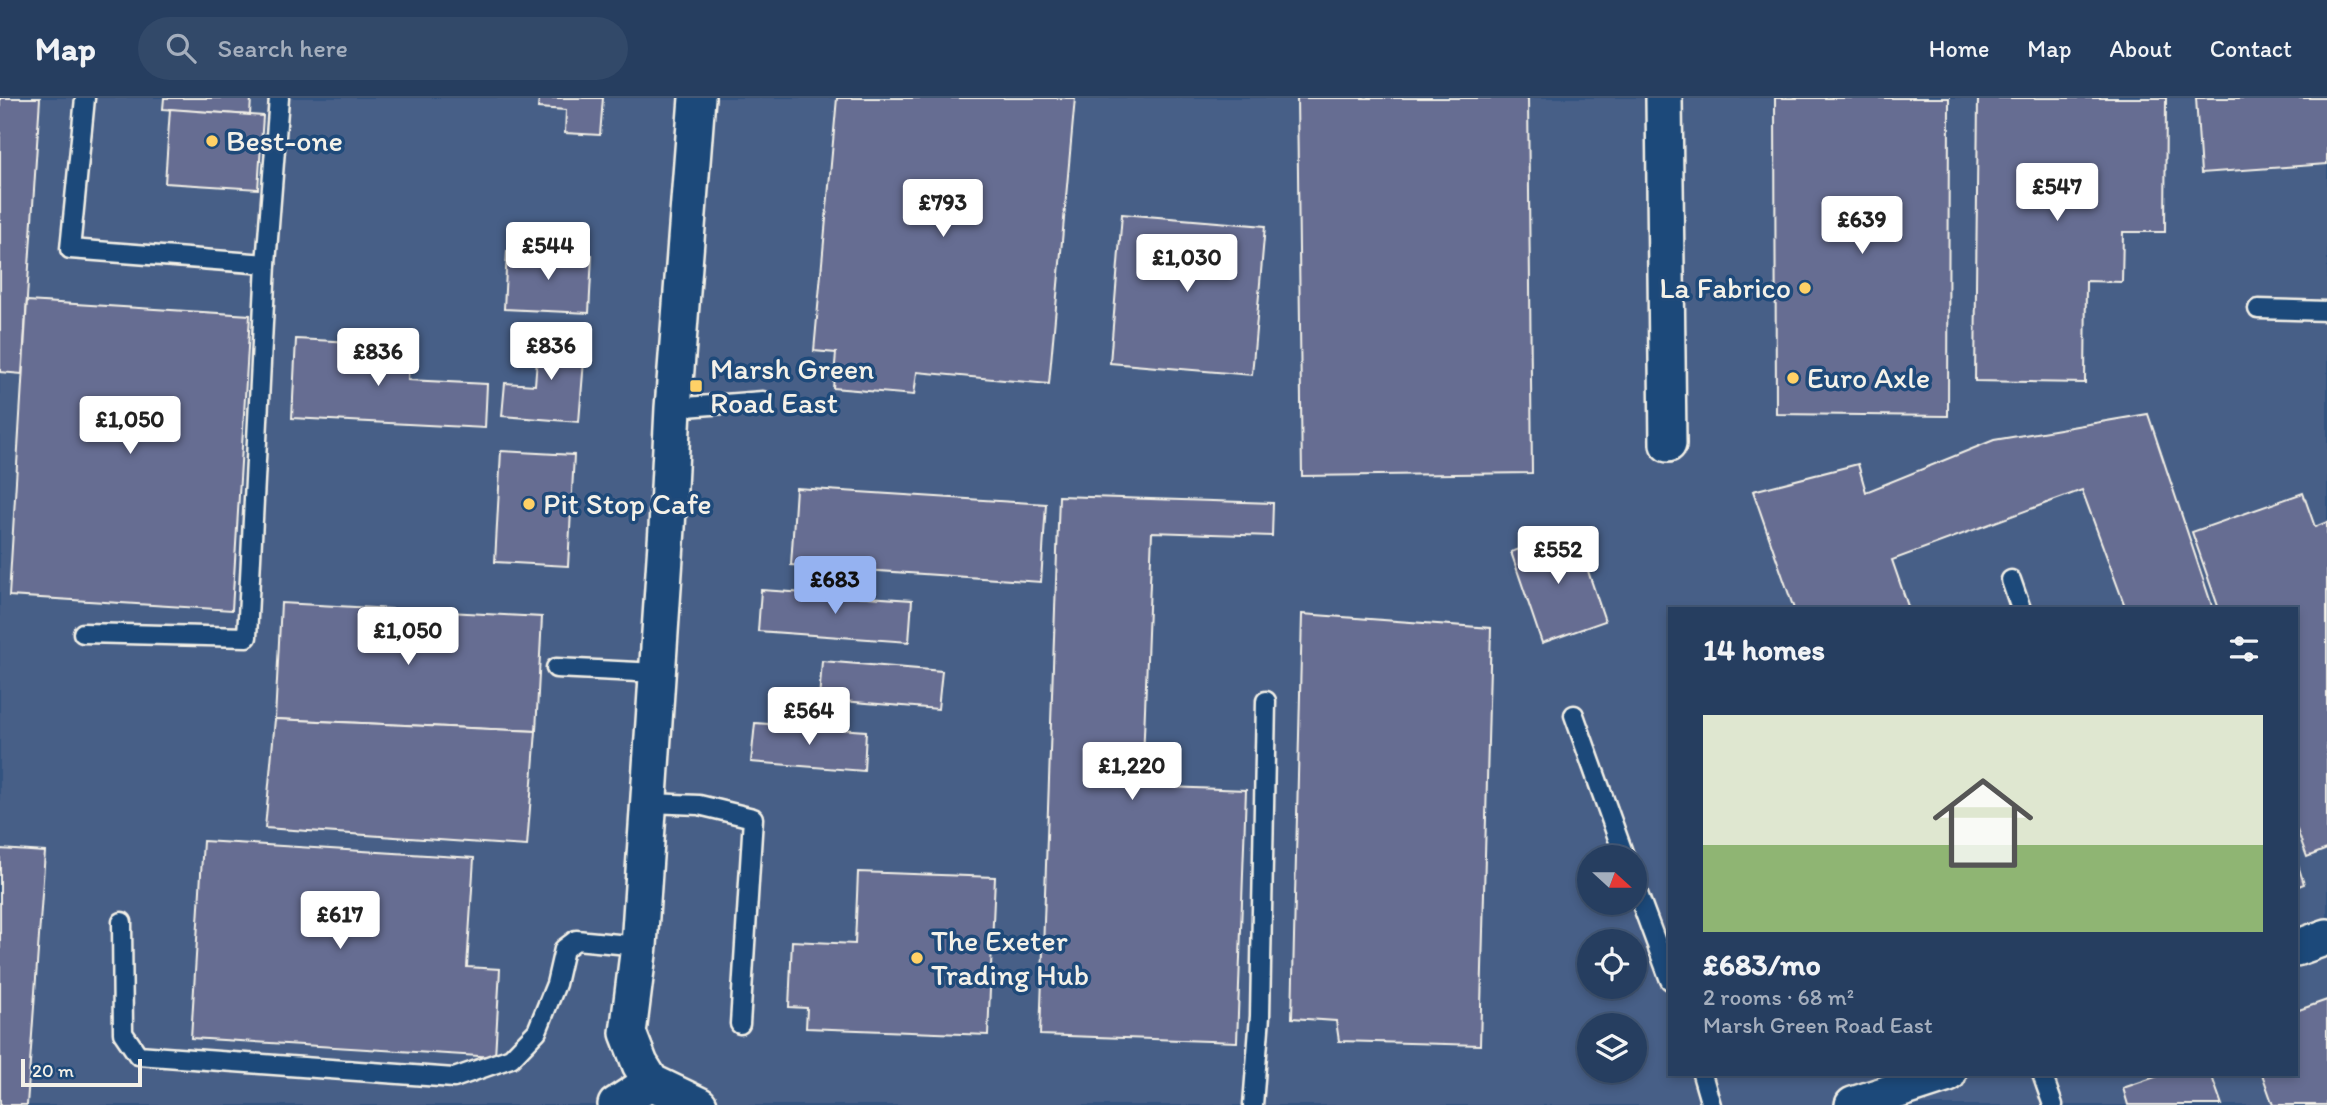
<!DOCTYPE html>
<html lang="en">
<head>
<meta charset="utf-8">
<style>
  :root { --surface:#263e60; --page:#324969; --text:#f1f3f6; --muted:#a4aebd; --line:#425775; --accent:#95b2f1 }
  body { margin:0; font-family:Itim,sans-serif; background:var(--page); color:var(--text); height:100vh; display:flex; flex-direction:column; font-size:26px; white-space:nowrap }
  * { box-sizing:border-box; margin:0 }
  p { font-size:23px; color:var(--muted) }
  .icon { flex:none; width:38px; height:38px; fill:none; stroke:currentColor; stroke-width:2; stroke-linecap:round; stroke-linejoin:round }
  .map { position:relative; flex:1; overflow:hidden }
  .sheet { position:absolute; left:1668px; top:509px; width:630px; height:469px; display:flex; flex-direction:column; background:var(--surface); border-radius:0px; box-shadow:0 4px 10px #0003,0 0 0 2px var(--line) }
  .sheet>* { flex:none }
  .needle { width:46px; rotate:111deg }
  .tools { position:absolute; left:1577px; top:747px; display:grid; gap:14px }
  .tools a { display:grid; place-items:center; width:70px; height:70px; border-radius:50%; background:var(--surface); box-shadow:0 4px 10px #0003,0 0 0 2px var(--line); font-size:35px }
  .scale { position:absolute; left:21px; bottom:18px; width:121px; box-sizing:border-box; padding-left:7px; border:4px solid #f4f1e8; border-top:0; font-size:19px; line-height:24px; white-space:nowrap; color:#f4f1e8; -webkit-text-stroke:5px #1f4a7a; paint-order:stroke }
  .price { position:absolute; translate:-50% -60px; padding:0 16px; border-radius:7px; background:#fff; color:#222; font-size:23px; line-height:46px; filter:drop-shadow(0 2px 4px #0008) }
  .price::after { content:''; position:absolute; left:50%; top:42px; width:21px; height:16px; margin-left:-10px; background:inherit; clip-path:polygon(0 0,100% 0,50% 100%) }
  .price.current { background:var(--accent); color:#111 }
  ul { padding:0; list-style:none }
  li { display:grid; align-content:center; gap:14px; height:371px; padding:0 35px }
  li span { display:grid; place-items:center; height:217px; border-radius:0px; color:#555 }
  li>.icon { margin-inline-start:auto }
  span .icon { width:126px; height:126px; fill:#fffc; stroke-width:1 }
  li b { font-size:30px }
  h2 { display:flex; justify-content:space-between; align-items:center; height:84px; padding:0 35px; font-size:30px }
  header { display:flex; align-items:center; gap:42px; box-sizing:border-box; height:98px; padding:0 35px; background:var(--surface); border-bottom:2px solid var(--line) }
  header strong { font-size:33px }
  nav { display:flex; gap:38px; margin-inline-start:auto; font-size:24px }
  .search { width:490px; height:63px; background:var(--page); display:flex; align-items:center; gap:18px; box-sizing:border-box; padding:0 24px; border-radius:38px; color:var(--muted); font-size:26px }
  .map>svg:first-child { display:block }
  .built { fill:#465e87; fill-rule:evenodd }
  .building { fill:#666d92; stroke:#f4f1e8; stroke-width:2 }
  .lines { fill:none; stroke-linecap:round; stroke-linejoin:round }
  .lane-casing { stroke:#f4f1e8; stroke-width:23 }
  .street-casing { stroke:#f4f1e8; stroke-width:40 }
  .lane { stroke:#1f4a7a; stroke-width:18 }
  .street { stroke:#1f4a7a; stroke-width:35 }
  .poi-dot { fill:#ffd166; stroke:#1f4a7a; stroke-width:2.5 }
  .labels { text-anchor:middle; stroke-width:7; stroke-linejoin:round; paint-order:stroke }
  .poi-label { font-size:30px; fill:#f4f1e8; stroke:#1f4a7a; text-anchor:start }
</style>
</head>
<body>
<header>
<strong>Map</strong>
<div class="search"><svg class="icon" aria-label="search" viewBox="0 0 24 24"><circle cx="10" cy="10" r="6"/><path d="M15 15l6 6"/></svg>Search here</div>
<nav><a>Home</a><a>Map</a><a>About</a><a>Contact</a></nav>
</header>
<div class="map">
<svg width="2327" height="1007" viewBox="0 0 2327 1007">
  <rect width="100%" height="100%" fill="#325380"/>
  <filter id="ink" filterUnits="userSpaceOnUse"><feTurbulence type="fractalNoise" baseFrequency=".0143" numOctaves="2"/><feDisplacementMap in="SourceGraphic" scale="14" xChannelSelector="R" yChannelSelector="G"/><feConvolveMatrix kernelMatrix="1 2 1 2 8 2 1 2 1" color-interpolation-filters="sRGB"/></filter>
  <g filter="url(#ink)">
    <!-- built -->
    <path class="built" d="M0 0H2327V1007H0ZM1670 511H2296V976H1670ZM1589 760H1634V805H1589ZM1589 844H1634V889H1589ZM1589 928H1634V973H1589Z"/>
    <!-- building -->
    <g class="building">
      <path d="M0 0H40L22 276 0 274Z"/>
      <path d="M164 0H251L250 17 163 11Z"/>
      <path d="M539 0H603L600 37 565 35 566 12 538 10Z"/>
      <path d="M837 0H1075L1049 286 917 274 914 297 833 290 836 255 814 253Z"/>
      <path d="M1297 0H1528L1532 375 1302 378Z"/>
      <path d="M1775 0H1949L1948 318 1776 316Z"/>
      <path d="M1978 0H2166L2165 134H2123L2122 184 2086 183 2085 285 1975 283Z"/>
      <path d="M2196 0H2327V66L2201 75Z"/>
      <path d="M170 11 263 18 258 91 165 85Z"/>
      <path d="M1122 116 1265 128 1252 277 1110 265Z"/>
      <path d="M507 153 592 157 589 215 504 211Z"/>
      <path d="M27 203 250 217 232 512 9 498Z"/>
      <path d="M539 235 586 238 579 324 502 318 505 285 535 287Z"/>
      <path d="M296 241 410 247 408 282 487 286 485 330 292 320Z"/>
      <path d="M2148 316 2213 511H2126L2082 392 1892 462 1909 511H1794L1753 393 1858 366 1866 394 1994 342Z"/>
      <path d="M501 353 574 357 568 468 495 464Z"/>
      <path d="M796 390 1046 406 1041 484 791 467Z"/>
      <path d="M2303 395 2315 429 2327 424V751L2307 759 2296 729V511H2219L2192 434Z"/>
      <path d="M1059 398 1273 405 1272 438 1152 434 1142 688 1246 692 1237 944 1040 937Z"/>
      <path d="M1574 432 1605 523 1542 545 1511 454Z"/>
      <path d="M761 492 912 502 909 544 758 533Z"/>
      <path d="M281 505 542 519 536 633 275 621Z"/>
      <path d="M1302 516 1491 530 1480 947 1339 943 1336 923 1292 920Z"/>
      <path d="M822 563 942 573 938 611 819 601Z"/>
      <path d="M275 621 536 633 527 748 265 730Z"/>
      <path d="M755 625 866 633 864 673 751 664Z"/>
      <path d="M203 743 474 760 467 869 500 871 495 959 191 940Z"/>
      <path d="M0 751 45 754 27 1007H0Z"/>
      <path d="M2296 761 2304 786 2296 789Z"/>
      <path d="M858 774 995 779 988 937 806 930 807 910 789 909 792 843 855 846Z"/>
      <path d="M2327 902V1007H2273L2262 976H2296V913Z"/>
      <path d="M2164 976H2211L2222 1007H2128L2123 990Z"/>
    </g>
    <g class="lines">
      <!-- lane casing -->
      <g class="lane-casing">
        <g id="lane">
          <path d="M85 0 70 151 266 166"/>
          <path d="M2258 211 2327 213"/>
          <path d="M673 310 763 303"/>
          <path d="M2011 482 2021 511"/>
          <path d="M83 535 247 539 266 166 279 0"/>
          <path d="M556 570 658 575"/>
          <path d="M1574 617 1625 760"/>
          <path d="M650 705 699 707 753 720 740 926"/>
          <path d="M1634 785 1670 882"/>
          <path d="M122 824 123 935 138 957 454 980 511 960 537 933 556 886 564 851 576 842 639 848"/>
          <path d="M1702 976 1711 1007"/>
          <path d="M2042 976 2053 1007"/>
          <path d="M1253 1007 1260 918 1266 603"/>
        </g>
      </g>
      <!-- street casing -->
      <g class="street-casing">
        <g id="street">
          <path d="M697 0 673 310 667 430 639 848 628 935 640 966 651 984 699 1007"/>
          <path d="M1664 0 1668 346"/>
          <path d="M2296 850 2327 839"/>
          <path d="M616 1007 651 984"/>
          <path d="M1853 1007 1948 976"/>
        </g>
      </g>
      <!-- lane -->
      <use href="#lane" class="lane"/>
      <!-- street -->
      <use href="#street" class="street"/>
    </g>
  </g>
  <!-- markers -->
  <g class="poi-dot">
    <circle cx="212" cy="43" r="7"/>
    <circle cx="1805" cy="190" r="7"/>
    <circle cx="1793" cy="280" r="7"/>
    <rect x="689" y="281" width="14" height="14" rx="3.5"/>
    <circle cx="529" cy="406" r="7"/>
    <circle cx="917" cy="860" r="7"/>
  </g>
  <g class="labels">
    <!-- poi labels -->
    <g class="poi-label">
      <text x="226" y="53">Best-one</text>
      <text x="1791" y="200" text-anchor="end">La Fabrico</text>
      <text x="710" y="281">Marsh Green<tspan x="710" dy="34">Road East</tspan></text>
      <text x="1807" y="290">Euro Axle</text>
      <text x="543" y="416">Pit Stop Cafe</text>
      <text x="931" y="853">The Exeter<tspan x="931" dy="34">Trading Hub</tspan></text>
    </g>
  </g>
</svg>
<div class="tools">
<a><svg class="needle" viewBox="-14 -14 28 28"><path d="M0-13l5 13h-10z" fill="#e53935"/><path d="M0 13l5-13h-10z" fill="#a4aebd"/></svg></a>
<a><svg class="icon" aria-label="locate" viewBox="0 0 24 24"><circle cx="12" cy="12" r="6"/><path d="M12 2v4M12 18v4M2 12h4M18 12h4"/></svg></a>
<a><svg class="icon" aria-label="layers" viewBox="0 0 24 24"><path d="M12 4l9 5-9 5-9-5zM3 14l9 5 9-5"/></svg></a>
</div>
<div class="scale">20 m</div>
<b class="price" style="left:2057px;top:125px">£547</b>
<b class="price" style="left:943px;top:141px">£793</b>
<b class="price" style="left:1862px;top:158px">£639</b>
<b class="price" style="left:548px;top:184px">£544</b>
<b class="price" style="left:1187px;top:196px">£1,030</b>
<b class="price" style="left:551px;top:284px">£836</b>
<b class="price" style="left:378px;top:290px">£836</b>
<b class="price" style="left:130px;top:358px">£1,050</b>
<b class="price" style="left:1558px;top:488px">£552</b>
<b class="price current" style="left:835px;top:518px">£683</b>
<b class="price" style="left:408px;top:569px">£1,050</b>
<b class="price" style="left:809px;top:649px">£564</b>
<b class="price" style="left:1132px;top:704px">£1,220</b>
<b class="price" style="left:340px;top:853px">£617</b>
<section class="sheet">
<h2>14 homes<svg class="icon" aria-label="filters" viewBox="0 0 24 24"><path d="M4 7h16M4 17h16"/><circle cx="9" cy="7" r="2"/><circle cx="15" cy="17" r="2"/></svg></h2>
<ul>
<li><span style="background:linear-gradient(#dfe7d0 60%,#8fb573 0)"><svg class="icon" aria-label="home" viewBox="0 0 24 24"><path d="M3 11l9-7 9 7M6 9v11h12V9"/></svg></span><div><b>£683/mo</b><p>2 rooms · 68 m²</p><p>Marsh Green Road East</p></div></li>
</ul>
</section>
</div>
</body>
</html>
